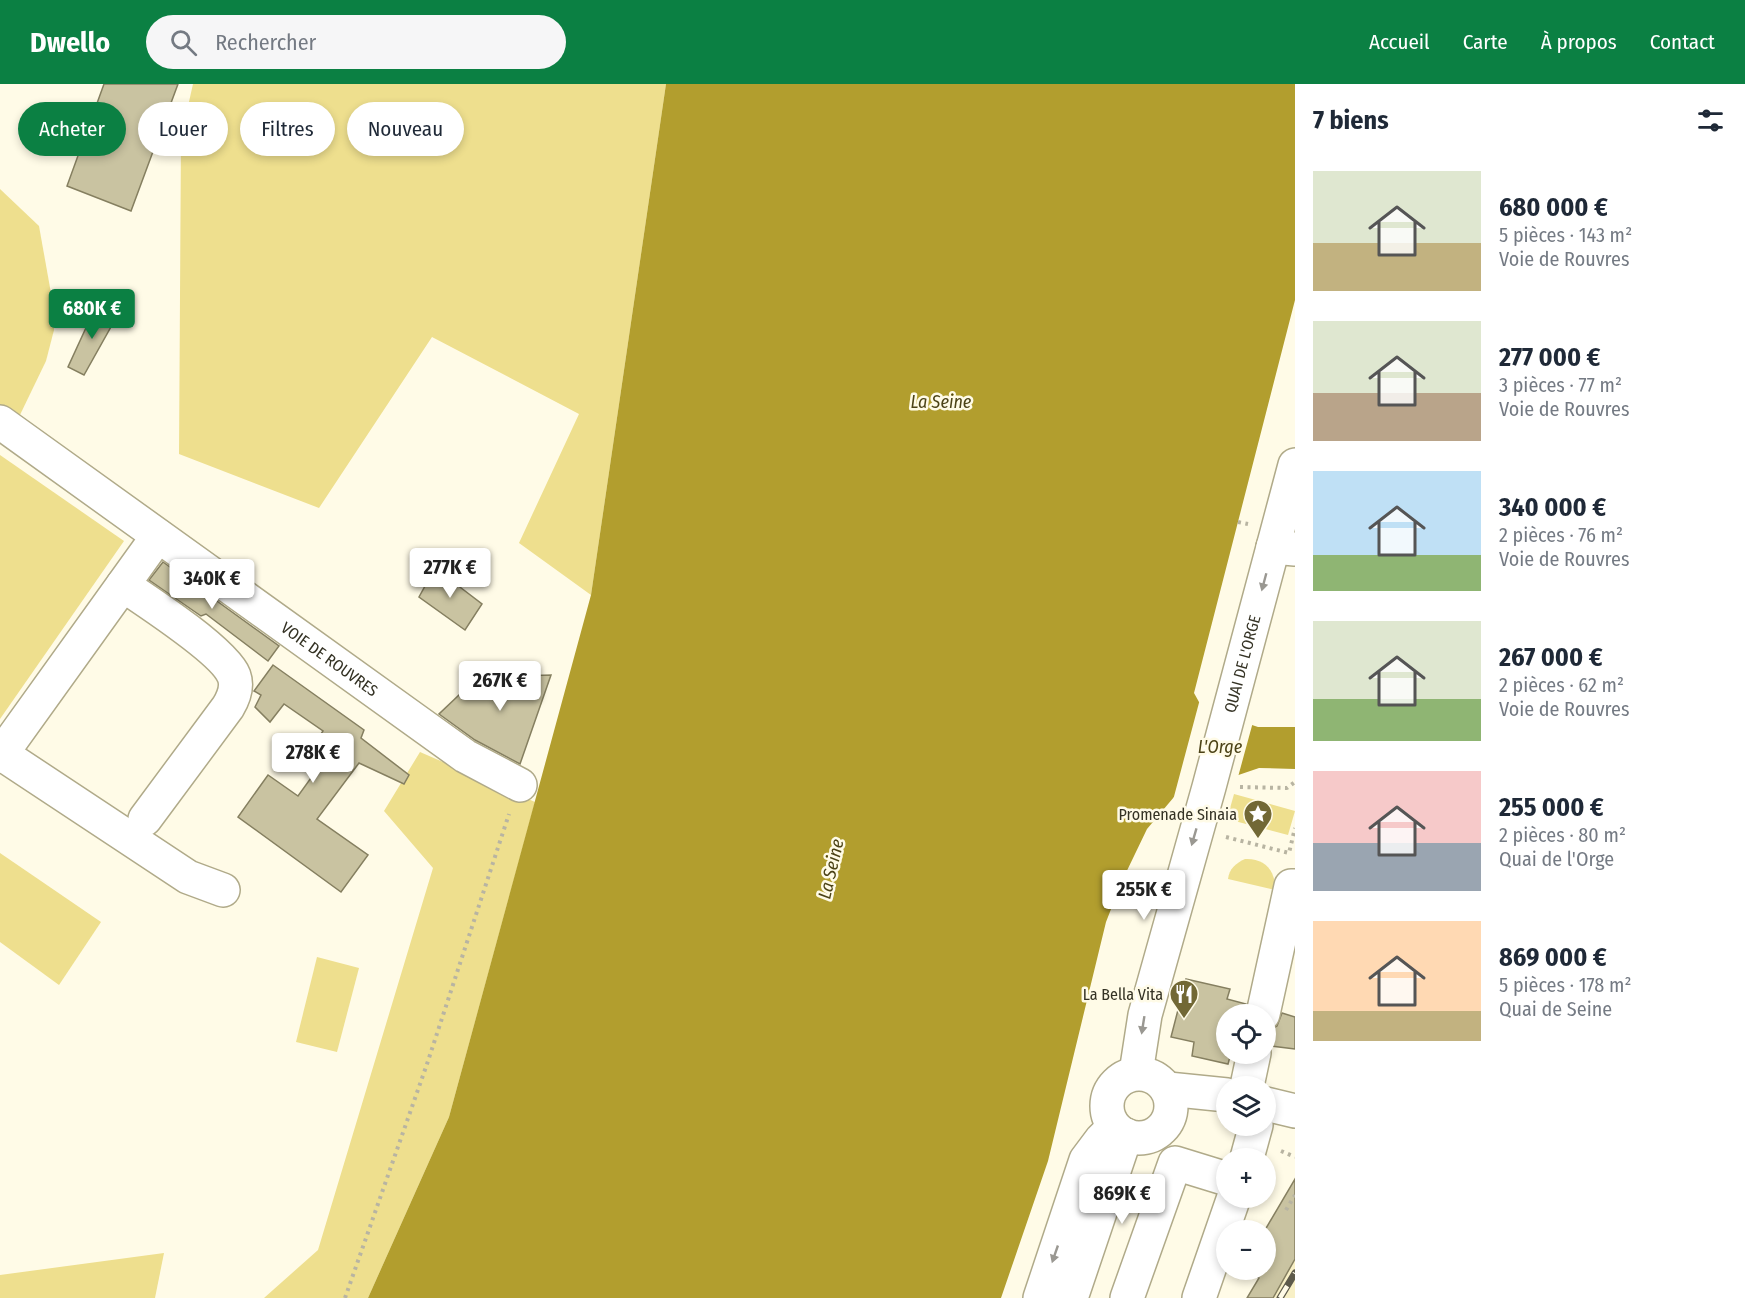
<!DOCTYPE html>
<html lang="fr">
<head>
<meta charset="utf-8">
<style>
  :root { --surface:#fff; --page:#f6f6f7; --text:#1f2937; --muted:#747a83; --accent:#0b8043 }
  body { margin:0; font-family:"Fira Sans Condensed",sans-serif; background:var(--page); color:var(--text); height:100vh; display:flex; flex-direction:column; font-size:22px; white-space:nowrap }
  * { box-sizing:border-box; margin:0 }
  p { font-size:20px; color:var(--muted) }
  .icon { flex:none; width:33px; height:33px; fill:none; stroke:currentColor; stroke-width:2; stroke-linecap:round; stroke-linejoin:round }
  .map { position:relative; flex:1; overflow:hidden }
  .details { display:flex; flex-direction:column; background:var(--surface); width:450px }
  .details>* { flex:none }
  .hud { position:absolute; left:18px; top:18px; width:570px; height:54px; display:flex; gap:12px }
  .tools { position:absolute; left:1216px; top:920px; display:grid; gap:12px }
  .tools a { display:grid; place-items:center; width:60px; height:60px; border-radius:50%; background:var(--surface); box-shadow:0 3px 9px #0003; font-size:30px }
  .price { position:absolute; translate:-50% -51px; padding:0 14px; border-radius:6px; background:#fff; color:#222; font-size:20px; line-height:39px; filter:drop-shadow(0 2px 3px #0008) }
  .price::after { content:''; position:absolute; left:50%; top:36px; width:18px; height:14px; margin-left:-9px; background:inherit; clip-path:polygon(0 0,100% 0,50% 100%) }
  .price.active { background:var(--accent); color:#fff }
  ul { padding:0; list-style:none }
  li { display:flex; align-items:center; gap:18px; height:150px; padding:0 18px }
  li span { display:grid; place-items:center; flex:none; width:168px; height:120px; border-radius:0px; color:#555 }
  li>.icon { margin-inline-start:auto }
  span .icon { width:72px; height:72px; fill:#fffc; stroke-width:1 }
  li b { font-size:26px }
  h2 { display:flex; justify-content:space-between; align-items:center; height:72px; padding:0 18px; font-size:26px }
  .pill { padding:0 21px; border-radius:27px; background:var(--surface); box-shadow:0 3px 9px #0003; font-size:21px; line-height:54px }
  .pill.active { background:var(--accent); color:#fff }
  header { display:flex; align-items:center; gap:36px; box-sizing:border-box; height:84px; padding:0 30px; background:var(--accent); color:#fff }
  header strong { font-size:28px }
  nav { display:flex; gap:33px; margin-inline-start:auto; font-size:21px }
  .search { width:420px; height:54px; background:var(--page); display:flex; align-items:center; gap:15px; box-sizing:border-box; padding:0 21px; border-radius:33px; color:var(--muted); font-size:22px }
  main { display:flex; flex:1; min-height:0 }
  .map>svg:first-child { display:block }
  .built { fill:#f8f0c6 }
  .green { fill:#eedf8e }
  .water { fill:#b29e2e }
  .pier { fill:#fffbe7 }
  .building { fill:#c9c3a1; stroke:#857f60; stroke-width:1.5 }
  .lines { fill:none; stroke-linecap:round; stroke-linejoin:round }
  .minor-casing { stroke:#b0aa89; stroke-width:36 }
  .major-casing { stroke:#b0aa89; stroke-width:36 }
  .path { stroke:#b8b4a2; stroke-width:4; stroke-dasharray:3 4.5; stroke-linecap:butt }
  .minor { stroke:#fff; stroke-width:33 }
  .major { stroke:#fff; stroke-width:33 }
  .rail-casing { stroke:#5d5a4b; stroke-width:7 }
  .rail { stroke:#fffbe7; stroke-width:4.5; stroke-dasharray:14; stroke-linecap:butt }
  .oneway { fill:#9a9892 }
  .labels { text-anchor:middle; stroke-width:5; stroke-linejoin:round; paint-order:stroke }
  .street-label { font-size:16px; fill:#343224; stroke:#fffbe7 }
  .poi-label { font-size:16px; fill:#343224; stroke:#fffbe7; text-anchor:end }
  .water-label { font-size:18px; font-style:italic; fill:#4c4317; stroke:#fffbe7 }
</style>
</head>
<body>
<header>
<strong>Dwello</strong>
<div class="search"><svg class="icon" aria-label="search" viewBox="0 0 24 24"><circle cx="10" cy="10" r="6"/><path d="M15 15l6 6"/></svg>Rechercher</div>
<nav><a>Accueil</a><a>Carte</a><a>À propos</a><a>Contact</a></nav>
</header>
<main>
<div class="map">
<svg width="1295" height="1214" viewBox="0 0 1295 1214">
  <rect width="100%" height="100%" fill="#fffbe7"/>
  <!-- built -->
  <path class="built" d="M1295 1175V1214H1273Z"/>
  <!-- green -->
  <g class="green">
    <path d="M193 0H666L591 511 519 459 579 330 432 253 319 424 179 370 181 53Z"/>
    <path d="M0 105 39 142 54 226V246L46 277 18 335 0 322Z"/>
    <path d="M0 371 124 457 0 635Z"/>
    <path d="M420 668 535 718 449 1033 368 1214H264L318 1166 433 784 384 727Z"/>
    <path d="M1234 710 1295 727 1288 751 1227 735Z"/>
    <path d="M0 769 101 838 59 901 0 858Z"/>
    <path d="M1245 775C1265 774 1276 787 1275 806L1228 795C1229 785 1236 779 1245 775Z"/>
    <path d="M317 873 359 884 337 968 296 958Z"/>
    <path d="M164 1169 155 1214H0V1191Z"/>
  </g>
  <!-- water -->
  <path class="water" d="M666 0H1295V216L1194 609 1199 618 1252 641 1258 643H1295V685L1259 684 1174 713 1147 745 1122 797 1106 838 1048 1077 1001 1214H368L449 1033 591 511Z"/>
  <!-- pier -->
  <path class="pier" d="M1200 615 1253 638 1238 693 1212 700 1176 715 1172 720Z"/>
  <!-- building -->
  <g class="building">
    <path d="M104 0H178L131 127 67 102Z"/>
    <path d="M96 222 117 232 84 291 68 283Z"/>
    <path d="M163 478 279 562 268 577 206 530 201 532 149 496Z"/>
    <path d="M435 484 482 520 465 546 419 513Z"/>
    <path d="M273 581 364 646 361 654 409 691 404 700 359 679 317 735 368 771 341 808 238 733 268 691 298 712 329 669 315 659 323 647 284 620 270 638 255 623 261 611 254 607Z"/>
    <path d="M551 591 520 680 475 656 439 630 478 593Z"/>
    <path d="M1186 895 1230 905 1227 915 1246 920 1245 930H1227V969H1231L1228 980 1192 972 1194 958 1171 953Z"/>
    <path d="M1282 929 1295 933V965L1271 962 1266 955V948L1277 942Z"/>
    <path d="M1295 1095V1175L1273 1214H1247L1259 1194 1245 1186 1266 1185 1265 1146Z"/>
  </g>
  <g class="lines">
    <!-- minor casing -->
    <g class="minor-casing">
      <g id="minor">
        <path id="s1" d="M0 338 465 672 520 701"/>
        <path d="M1273 463 1295 465"/>
        <path d="M123 501C147 517 225 568 234 592 238 603 234 613 228 623L145 735"/>
        <path d="M2 670 188 793 223 806"/>
        <path d="M0 672 158 452"/>
        <path d="M1263 930 1291 802H1295"/>
        <path d="M1247 1002 1254 969"/>
        <path d="M1168 1005 1227 1011"/>
        <path d="M1266 1020 1295 1027"/>
        <path d="M1247 1074 1256 1041"/>
        <path d="M1127 1214 1175 1079 1227 1095"/>
        <path d="M1199 1214 1234 1113"/>
      </g>
    </g>
    <!-- major casing -->
    <g class="major-casing">
      <g id="major">
        <path id="s2" d="M1136 989 1145 931 1209 703 1295 381"/>
        <circle cx="1139" cy="1022" r="32"/>
        <path d="M1040 1214 1086 1076 1101 1056 1114 1043"/>
        <path d="M1071 1214 1126 1051"/>
      </g>
    </g>
    <!-- path -->
    <g class="path">
      <path d="M1238 438 1248 440"/>
      <path d="M1240 703 1287 704 1295 698"/>
      <path d="M1226 753 1289 769 1295 744"/>
      <path d="M1281 1067 1295 1073"/>
      <path d="M1286 1126 1295 1111"/>
      <path d="M345 1214 427 980 509 730"/>
    </g>
    <!-- minor -->
    <use href="#minor" class="minor"/>
    <!-- major -->
    <use href="#major" class="major"/>
    <!-- rail casing -->
    <g class="rail-casing">
      <path id="rail" d="M1280 1214 1295 1189"/>
    </g>
    <!-- rail -->
    <use href="#rail" class="rail"/>
  </g>
  <!-- one-way arrows -->
  <defs><path id="oneway-solid" d="M-6-.8H1V-3.2L6.5 0L1 3.2V.8H-6Z" transform="scale(1.5)"/></defs>
  <g class="oneway">
    <use href="#oneway-solid" transform="translate(1264 498) rotate(105)"/>
    <use href="#oneway-solid" transform="translate(1194 753) rotate(106)"/>
    <use href="#oneway-solid" transform="translate(1143 941) rotate(99)"/>
    <use href="#oneway-solid" transform="translate(1055 1170) rotate(109)"/>
  </g>
  <!-- icons -->
  <defs>
    <g id="sight-pin" transform="scale(1.5)"><path d="M0 17L-7.5 6A9.5 9.5 0 1 1 7.5 6Z" fill="#726835" stroke="#fffbe7"/><path d="M0-6L1.8-2.2L6-1.7L2.9 1.2L3.7 5.4L0 3.3L-3.7 5.4L-2.9 1.2L-6-1.7L-1.8-2.2Z" fill="#fff"/></g>
    <g id="restaurant-pin" transform="scale(1.5)"><path d="M0 17L-7.5 6A9.5 9.5 0 1 1 7.5 6Z" fill="#726835" stroke="#fffbe7"/><path d="M-5-6h1v4h1v-4h1v4h1v-4h1v5L-1.5 .5V6h-2V.5L-5-1ZM5-6V6H3V1.5H1.5Q1.5-4 5-6Z" fill="#fff"/></g>
  </defs>
  <g fill-rule="evenodd">
    <use href="#sight-pin" x="1258" y="730"/>
    <use href="#restaurant-pin" x="1184" y="910"/>
  </g>
  <g class="labels">
    <!-- street labels -->
    <g class="street-label">
      <text dy="6" stroke="none"><textPath href="#s1" startOffset="406">VOIE DE ROUVRES</textPath></text>
      <text dy="6" stroke="none"><textPath href="#s2" startOffset="423">QUAI DE L'ORGE</textPath></text>
    </g>
    <!-- poi labels -->
    <g class="poi-label">
      <text x="1237" y="736">Promenade Sinaia</text>
      <text x="1163" y="916">La Bella Vita</text>
    </g>
    <!-- water labels -->
    <g class="water-label">
      <text x="941" y="324">La Seine</text>
      <text x="1220" y="669">L'Orge</text>
      <text transform="translate(831 785) rotate(-77)" y="6">La Seine</text>
    </g>
  </g>
</svg>
<div class="tools">
<a><svg class="icon" aria-label="locate" viewBox="0 0 24 24"><circle cx="12" cy="12" r="6"/><path d="M12 2v4M12 18v4M2 12h4M18 12h4"/></svg></a>
<a><svg class="icon" aria-label="layers" viewBox="0 0 24 24"><path d="M12 4l9 5-9 5-9-5zM3 14l9 5 9-5"/></svg></a>
<a>+</a>
<a>−</a>
</div>
<b class="price active" style="left:92px;top:256px">680K €</b>
<b class="price" style="left:450px;top:515px">277K €</b>
<b class="price" style="left:212px;top:526px">340K €</b>
<b class="price" style="left:500px;top:628px">267K €</b>
<b class="price" style="left:313px;top:700px">278K €</b>
<b class="price" style="left:1144px;top:837px">255K €</b>
<b class="price" style="left:1122px;top:1141px">869K €</b>
<div class="hud">
<a class="pill active">Acheter</a>
<a class="pill">Louer</a>
<a class="pill">Filtres</a>
<a class="pill">Nouveau</a>
</div>
</div>
<section class="details">
<h2>7 biens<svg class="icon" aria-label="filters" viewBox="0 0 24 24"><path d="M4 7h16M4 17h16"/><circle cx="9" cy="7" r="2"/><circle cx="15" cy="17" r="2"/></svg></h2>
<ul>
<li><span style="background:linear-gradient(#dfe7d0 60%,#c2b280 0)"><svg class="icon" aria-label="home" viewBox="0 0 24 24"><path d="M3 11l9-7 9 7M6 9v11h12V9"/></svg></span><div><b>680 000 €</b><p>5 pièces · 143 m²</p><p>Voie de Rouvres</p></div></li>
<li><span style="background:linear-gradient(#dfe7d0 60%,#b9a48a 0)"><svg class="icon" aria-label="home" viewBox="0 0 24 24"><path d="M3 11l9-7 9 7M6 9v11h12V9"/></svg></span><div><b>277 000 €</b><p>3 pièces · 77 m²</p><p>Voie de Rouvres</p></div></li>
<li><span style="background:linear-gradient(#bfe0f5 70%,#8fb573 0)"><svg class="icon" aria-label="home" viewBox="0 0 24 24"><path d="M3 11l9-7 9 7M6 9v11h12V9"/></svg></span><div><b>340 000 €</b><p>2 pièces · 76 m²</p><p>Voie de Rouvres</p></div></li>
<li><span style="background:linear-gradient(#dfe7d0 65%,#8fb573 0)"><svg class="icon" aria-label="home" viewBox="0 0 24 24"><path d="M3 11l9-7 9 7M6 9v11h12V9"/></svg></span><div><b>267 000 €</b><p>2 pièces · 62 m²</p><p>Voie de Rouvres</p></div></li>
<li><span style="background:linear-gradient(#f6c9c9 60%,#9aa5b1 0)"><svg class="icon" aria-label="home" viewBox="0 0 24 24"><path d="M3 11l9-7 9 7M6 9v11h12V9"/></svg></span><div><b>255 000 €</b><p>2 pièces · 80 m²</p><p>Quai de l'Orge</p></div></li>
<li><span style="background:linear-gradient(#ffd9b3 75%,#c2b280 0)"><svg class="icon" aria-label="home" viewBox="0 0 24 24"><path d="M3 11l9-7 9 7M6 9v11h12V9"/></svg></span><div><b>869 000 €</b><p>5 pièces · 178 m²</p><p>Quai de Seine</p></div></li>
</ul>
</section>
</main>
</body>
</html>
